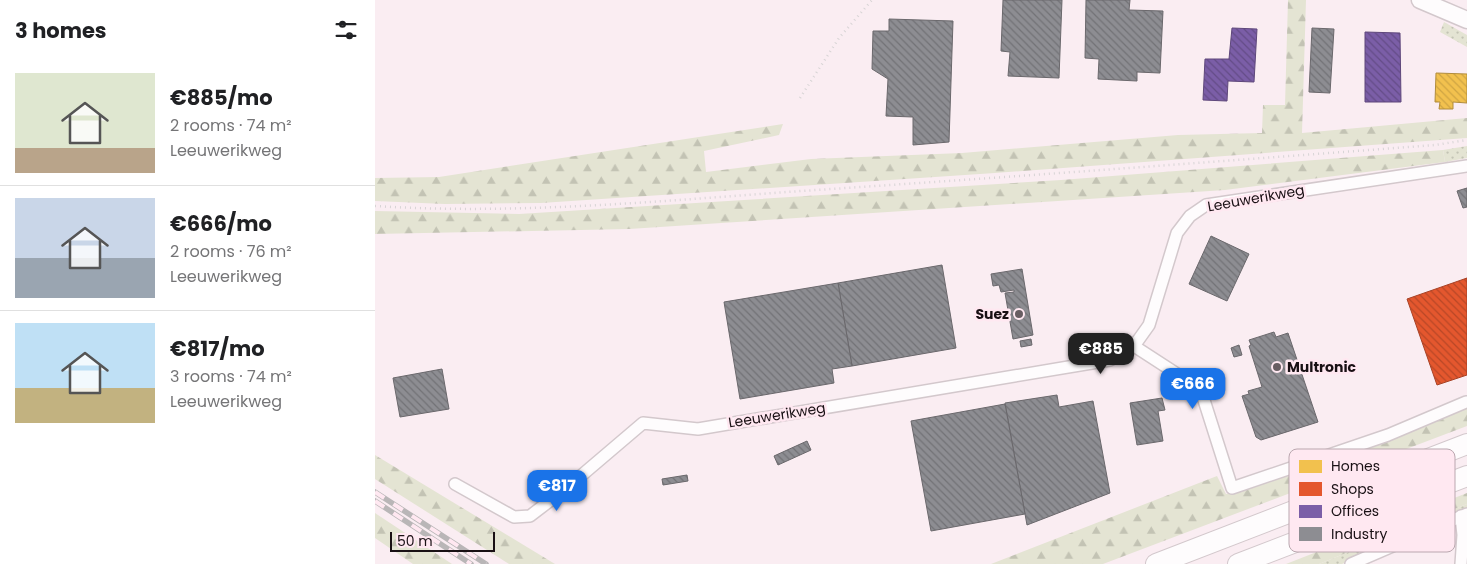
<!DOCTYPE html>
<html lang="en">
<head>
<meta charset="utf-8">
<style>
  :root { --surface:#fff; --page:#f2f2f2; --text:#202124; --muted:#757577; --line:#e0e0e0; --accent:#1a73e8 }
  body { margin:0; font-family:Poppins,sans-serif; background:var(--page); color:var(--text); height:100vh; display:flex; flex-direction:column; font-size:19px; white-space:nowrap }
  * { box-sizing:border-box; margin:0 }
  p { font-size:16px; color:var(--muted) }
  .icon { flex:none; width:28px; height:28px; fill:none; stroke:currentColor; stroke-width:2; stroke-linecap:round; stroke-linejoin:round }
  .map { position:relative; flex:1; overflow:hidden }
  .drawer { display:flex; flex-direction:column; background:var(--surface); width:375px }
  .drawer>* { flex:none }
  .scale { position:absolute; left:15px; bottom:12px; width:105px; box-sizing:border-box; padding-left:5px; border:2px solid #191014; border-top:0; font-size:14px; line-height:18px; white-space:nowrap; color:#191014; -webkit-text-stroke:4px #ffe8f1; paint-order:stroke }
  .price { position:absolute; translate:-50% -42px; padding:0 11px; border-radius:10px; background:var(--accent); color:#fff; font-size:16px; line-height:32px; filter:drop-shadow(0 1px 2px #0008) }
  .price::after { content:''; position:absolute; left:50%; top:30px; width:15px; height:11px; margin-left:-8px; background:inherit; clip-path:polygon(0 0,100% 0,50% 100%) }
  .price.active { background:#222; color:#fff }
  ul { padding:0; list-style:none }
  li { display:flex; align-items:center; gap:15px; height:125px; padding:0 15px }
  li+li { border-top:1px solid var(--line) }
  li span { display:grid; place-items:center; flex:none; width:140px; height:100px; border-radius:0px; color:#555 }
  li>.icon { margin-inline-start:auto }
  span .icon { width:60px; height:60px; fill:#fffc; stroke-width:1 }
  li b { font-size:21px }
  h2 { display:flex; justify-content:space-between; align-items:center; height:60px; padding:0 15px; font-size:21px }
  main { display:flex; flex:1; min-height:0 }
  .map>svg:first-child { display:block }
  .green { fill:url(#green-dots) }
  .forest { fill:url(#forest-firs) }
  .homes { fill:url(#homes-back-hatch); stroke:#b18c3d }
  .shops { fill:url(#shops-back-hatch); stroke:#a74226 }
  .offices { fill:url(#offices-back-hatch); stroke:#5e477b }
  .industry { fill:url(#industry-back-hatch); stroke:#6a686c }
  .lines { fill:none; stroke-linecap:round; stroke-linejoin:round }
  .street-casing { stroke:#d3c8cc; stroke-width:14 }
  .secondary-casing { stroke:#d3c8cc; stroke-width:19 }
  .highway-casing { stroke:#d3c8cc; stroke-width:22 }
  .path { stroke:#d7d4d5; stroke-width:2.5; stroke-dasharray:1 4; stroke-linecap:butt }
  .street { stroke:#fefcfd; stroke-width:11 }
  .secondary { stroke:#fefcfd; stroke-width:16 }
  .highway { stroke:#fefcfd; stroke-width:20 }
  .rail-casing { stroke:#b9b6b7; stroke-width:5.5 }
  .rail { stroke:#ffe8f1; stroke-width:4; stroke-dasharray:11; stroke-linecap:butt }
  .poi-dot { fill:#685d62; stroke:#ffe8f1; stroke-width:2 }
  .labels { text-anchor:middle; stroke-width:5; stroke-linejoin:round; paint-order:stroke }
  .street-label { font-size:14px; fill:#191014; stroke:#ffe8f1 }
  .poi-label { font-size:14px; font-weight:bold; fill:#191014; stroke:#ffe8f1; text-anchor:end }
  .key { fill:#ffe8f1; stroke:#baa7af; stroke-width:1 }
  .key-label { font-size:14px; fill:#191014 }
</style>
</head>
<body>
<main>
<section class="drawer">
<h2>3 homes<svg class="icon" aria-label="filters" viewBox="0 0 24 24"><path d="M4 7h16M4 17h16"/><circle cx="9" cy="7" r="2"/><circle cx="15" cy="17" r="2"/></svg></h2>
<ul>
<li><span style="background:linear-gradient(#dfe7d0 75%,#b9a48a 0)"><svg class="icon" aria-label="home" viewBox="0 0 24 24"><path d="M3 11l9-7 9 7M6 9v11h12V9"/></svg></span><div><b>€885/mo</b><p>2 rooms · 74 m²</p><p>Leeuwerikweg</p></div></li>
<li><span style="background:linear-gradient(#c9d6e8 60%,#9aa5b1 0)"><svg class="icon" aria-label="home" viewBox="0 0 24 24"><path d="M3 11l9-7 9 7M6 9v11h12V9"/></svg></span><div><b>€666/mo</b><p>2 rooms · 76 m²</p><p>Leeuwerikweg</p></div></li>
<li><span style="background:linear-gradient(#bfe0f5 65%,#c2b280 0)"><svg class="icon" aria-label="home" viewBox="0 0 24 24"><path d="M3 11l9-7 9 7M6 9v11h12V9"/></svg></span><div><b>€817/mo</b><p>3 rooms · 74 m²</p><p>Leeuwerikweg</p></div></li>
</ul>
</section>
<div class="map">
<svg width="1092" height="564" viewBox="0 0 1092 564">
  <defs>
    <pattern id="green-dots" width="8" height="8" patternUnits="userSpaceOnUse" patternTransform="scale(1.25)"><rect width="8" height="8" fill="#e4e4d3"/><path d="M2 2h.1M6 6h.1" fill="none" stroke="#c3c3b4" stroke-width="1.8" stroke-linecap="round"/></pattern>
    <pattern id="forest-firs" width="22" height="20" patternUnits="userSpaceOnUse" patternTransform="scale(1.25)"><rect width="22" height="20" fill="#e4e4d3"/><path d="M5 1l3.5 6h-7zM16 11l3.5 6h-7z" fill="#c3c3b4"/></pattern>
    <pattern id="homes-back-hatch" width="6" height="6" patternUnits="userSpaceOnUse" patternTransform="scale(1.25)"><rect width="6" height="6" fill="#f2c14e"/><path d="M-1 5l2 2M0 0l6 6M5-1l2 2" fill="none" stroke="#cfa543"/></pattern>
    <pattern id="shops-back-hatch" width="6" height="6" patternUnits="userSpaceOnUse" patternTransform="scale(1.25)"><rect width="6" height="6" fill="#e4572e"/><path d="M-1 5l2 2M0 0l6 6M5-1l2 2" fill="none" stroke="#b84726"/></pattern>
    <pattern id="offices-back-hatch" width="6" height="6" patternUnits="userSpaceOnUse" patternTransform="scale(1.25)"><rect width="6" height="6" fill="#7b5ea7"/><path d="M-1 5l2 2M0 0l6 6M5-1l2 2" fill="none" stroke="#644c87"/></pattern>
    <pattern id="industry-back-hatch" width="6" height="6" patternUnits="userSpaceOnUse" patternTransform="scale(1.25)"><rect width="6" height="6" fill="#8d8d92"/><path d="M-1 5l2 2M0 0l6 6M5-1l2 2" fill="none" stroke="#727276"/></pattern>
  </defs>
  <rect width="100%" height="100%" fill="#faedf2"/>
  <!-- green -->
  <g class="green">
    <path d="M1069 22 1092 35V47L1065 32Z"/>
    <path d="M1092 146V158L1070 162 1068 150Z"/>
    <path d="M1092 504V511L967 564H944Z"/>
  </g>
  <!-- forest -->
  <g class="forest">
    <path d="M913 0H931L927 133 1092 118V138L620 173 166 203 70 204 0 201V178L64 177 408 124 404 135 329 151 331 172 436 159 587 153 803 135 887 133 888 105H910Z"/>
    <path d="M1068 150 1070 162 850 190 254 229 0 234V211L144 214 686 180Z"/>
    <path d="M1092 408V426L728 564H616L842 476 851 494 1020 439Z"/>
    <path d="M0 455 180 564H134L0 479Z"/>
    <path d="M1092 493V504L944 564H911Z"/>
    <path d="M0 513 77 564H38L0 538Z"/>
  </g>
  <!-- homes -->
  <path class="homes" d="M1061 73 1092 74V103L1078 102V109H1064L1065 102H1060Z"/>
  <!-- shops -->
  <path class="shops" d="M1092 278V375L1062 385 1032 299Z"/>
  <!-- offices -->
  <g class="offices">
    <path d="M857 28 882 29 879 82 853 81 852 101 828 100 830 59H854Z"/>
    <path d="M990 32 1025 33 1026 102H990Z"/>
  </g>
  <!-- industry -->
  <g class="industry">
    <path d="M628 0H687L684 78 633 76 635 52 626 51Z"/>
    <path d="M711 0H755L754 10 788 11 785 73 762 72V81L723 79 724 59 710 58Z"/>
    <path d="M514 19 578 21 574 142 538 145V117L511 116 513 79 497 69 498 31H514Z"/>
    <path d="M937 28 959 29 955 93 934 92Z"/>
    <path d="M1092 188V207L1088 208 1082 191Z"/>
    <path d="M836 236 874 254 852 301 814 284Z"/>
    <path d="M567 265 581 348 477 366 463 283Z"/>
    <path d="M647 269 658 335 638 339 630 293 639 292V290L626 292 624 285 618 286 616 274Z"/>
    <path d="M463 283 477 366 457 369 459 383 365 399 349 302Z"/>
    <path d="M899 332 901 337 913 333 943 422 886 440 881 437 867 396 874 394 873 391 887 387 874 346 876 345 874 340Z"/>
    <path d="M656 339 657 345 646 347 645 341Z"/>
    <path d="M864 345 867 355 859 357 856 348Z"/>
    <path d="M67 369 74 409 25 417 18 378Z"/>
    <path d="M682 395 684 407 718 401 735 493 652 525 630 403Z"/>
    <path d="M787 398 790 410 783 411 788 441 762 445 755 403Z"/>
    <path d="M630 404 650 514 556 531 536 421Z"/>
    <path d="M432 441 436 450 403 465 399 456Z"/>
    <path d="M312 475 313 481 288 485 287 479Z"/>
  </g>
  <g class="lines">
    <!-- street casing -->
    <g class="street-casing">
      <g id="street">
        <path d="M759 346 816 383 828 397 857 488 1013 435 1091 402"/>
        <path d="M80 484 139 517 155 516 194 486 268 423 323 429 735 360 759 346 774 325 802 233 815 216 831 205 1092 166"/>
        <path d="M1086 516 1088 535 1086 564"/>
        <path d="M976 564 1092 514"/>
      </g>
    </g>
    <!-- secondary casing -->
    <g class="secondary-casing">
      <path id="secondary" d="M1045 0 1092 20"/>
    </g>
    <!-- highway casing -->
    <g class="highway-casing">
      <g id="highway">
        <path d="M781 564 1092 444"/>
        <path d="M863 564 1092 476"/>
      </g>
    </g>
    <!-- path -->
    <g class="path">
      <path d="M425 98 464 38 497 0"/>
      <path d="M0 206C142 215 285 201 426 191 638 177 849 161 1060 145L1092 140"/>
    </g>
    <!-- street -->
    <use href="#street" class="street"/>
    <!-- secondary -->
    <use href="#secondary" class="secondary"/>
    <!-- highway -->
    <use href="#highway" class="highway"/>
    <!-- rail casing -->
    <g class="rail-casing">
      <g id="rail">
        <path d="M0 492 111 564"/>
        <path d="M0 501 96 564"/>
      </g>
    </g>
    <!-- rail -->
    <use href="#rail" class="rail"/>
  </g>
  <!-- markers -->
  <g class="poi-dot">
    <circle cx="644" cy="314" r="5"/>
    <circle cx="902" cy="367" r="5"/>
  </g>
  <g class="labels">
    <!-- street labels -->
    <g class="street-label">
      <text transform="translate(881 198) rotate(-10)" y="5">Leeuwerikweg</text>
      <text transform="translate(402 415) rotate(-9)" y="5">Leeuwerikweg</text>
    </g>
    <!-- poi labels -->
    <g class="poi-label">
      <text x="634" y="319">Suez</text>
      <text x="912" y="372" text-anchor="start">Multronic</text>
    </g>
  </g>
  <!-- legend -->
  <rect x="914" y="449" width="166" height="103" rx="8" class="key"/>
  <rect x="924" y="460" width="23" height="13" fill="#f2c14e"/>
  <rect x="924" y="482" width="23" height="14" fill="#e4572e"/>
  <rect x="924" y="505" width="23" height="13" fill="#7b5ea7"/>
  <rect x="924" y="527" width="23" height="14" fill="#8d8d92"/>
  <g class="key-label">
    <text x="956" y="471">Homes</text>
    <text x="956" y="494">Shops</text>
    <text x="956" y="516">Offices</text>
    <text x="956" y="539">Industry</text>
  </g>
</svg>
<div class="scale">50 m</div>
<b class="price active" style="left:726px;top:375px">€885</b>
<b class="price" style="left:818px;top:410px">€666</b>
<b class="price" style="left:182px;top:512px">€817</b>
</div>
</main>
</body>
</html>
